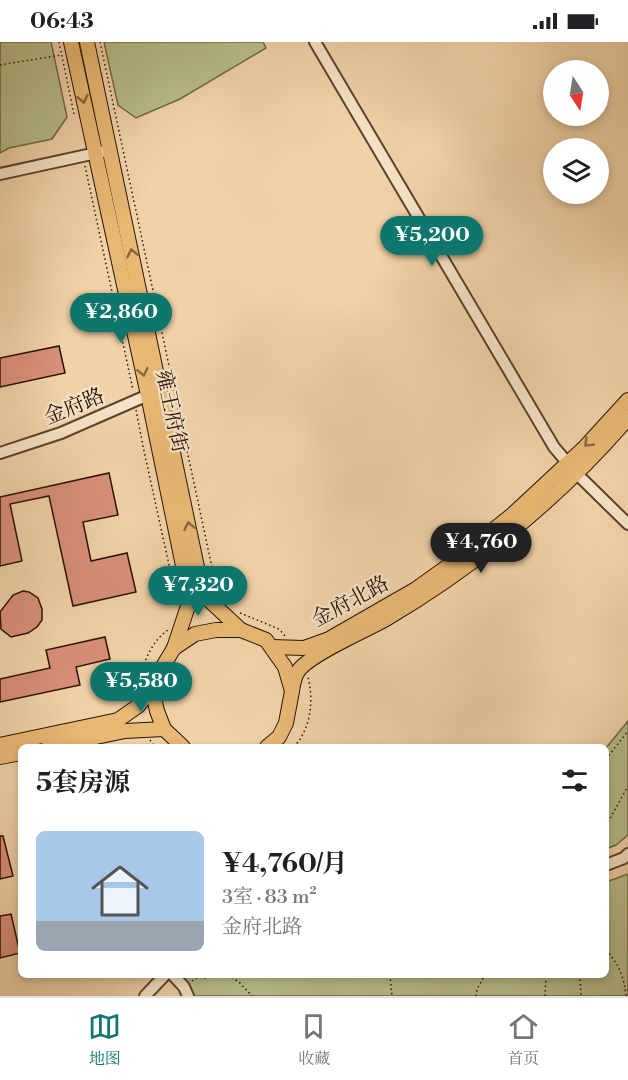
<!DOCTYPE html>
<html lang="zh">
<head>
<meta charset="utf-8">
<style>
  :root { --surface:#fff; --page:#f2f2f2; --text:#202124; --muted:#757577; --line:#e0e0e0; --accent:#0f766e }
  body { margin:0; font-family:"Libre Bodoni","Noto Serif SC",serif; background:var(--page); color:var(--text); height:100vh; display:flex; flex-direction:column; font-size:22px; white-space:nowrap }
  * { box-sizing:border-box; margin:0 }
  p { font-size:20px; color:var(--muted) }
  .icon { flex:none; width:33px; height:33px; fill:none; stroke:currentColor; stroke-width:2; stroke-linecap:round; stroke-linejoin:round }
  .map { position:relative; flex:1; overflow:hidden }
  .panel { position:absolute; left:18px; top:702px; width:591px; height:234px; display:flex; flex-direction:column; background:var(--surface); border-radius:9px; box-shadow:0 3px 9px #0003 }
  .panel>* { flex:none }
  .needle { width:39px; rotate:168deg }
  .controls { position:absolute; left:543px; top:18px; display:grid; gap:12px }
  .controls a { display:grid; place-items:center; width:66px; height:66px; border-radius:50%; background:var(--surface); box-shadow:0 3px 9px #0003; font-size:30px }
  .price { position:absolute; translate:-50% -51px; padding:0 14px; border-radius:21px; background:var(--accent); color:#fff; font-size:20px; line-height:39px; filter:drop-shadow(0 2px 3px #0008) }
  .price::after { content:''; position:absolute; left:50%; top:36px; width:18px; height:14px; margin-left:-9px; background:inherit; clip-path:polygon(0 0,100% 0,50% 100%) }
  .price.selected { background:#222; color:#fff }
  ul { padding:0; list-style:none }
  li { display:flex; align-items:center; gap:18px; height:150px; padding:0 18px }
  li span { display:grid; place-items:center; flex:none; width:168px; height:120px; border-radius:9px; color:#555 }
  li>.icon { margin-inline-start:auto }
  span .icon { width:72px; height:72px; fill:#fffc; stroke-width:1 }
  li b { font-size:26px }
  h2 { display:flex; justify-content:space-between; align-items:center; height:72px; padding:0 18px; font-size:26px }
  .status { display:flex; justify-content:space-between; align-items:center; height:42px; padding:0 30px; background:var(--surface); direction:ltr }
  .status svg { height:16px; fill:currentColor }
  .menu { display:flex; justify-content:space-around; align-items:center; height:84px; border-top:2px solid var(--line); background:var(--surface); font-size:16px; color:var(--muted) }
  .menu a { display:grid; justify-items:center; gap:3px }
  .menu .selected { color:var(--accent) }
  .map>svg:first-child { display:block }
  .green { fill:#b7bd8a; stroke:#716846; stroke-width:1.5 }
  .building { fill:#d98f7a; stroke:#2b1203; stroke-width:1.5 }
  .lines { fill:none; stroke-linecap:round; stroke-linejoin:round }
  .minor-casing { stroke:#5c422c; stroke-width:14 }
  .major-casing { stroke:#2b1203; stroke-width:16 }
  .path { stroke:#2b1203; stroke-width:1.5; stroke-dasharray:1.5 3; stroke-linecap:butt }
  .minor { stroke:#f6e2c6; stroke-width:10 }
  .major { stroke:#e8b974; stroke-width:14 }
  .oneway { stroke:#8a663c }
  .labels { text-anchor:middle; stroke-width:4.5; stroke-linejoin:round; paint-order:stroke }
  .street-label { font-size:21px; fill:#2b1203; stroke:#f6e2c6 }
</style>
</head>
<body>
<div class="status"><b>06:43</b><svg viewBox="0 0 49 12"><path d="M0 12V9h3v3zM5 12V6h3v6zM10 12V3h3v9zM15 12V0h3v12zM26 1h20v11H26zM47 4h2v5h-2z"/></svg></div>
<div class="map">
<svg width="628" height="954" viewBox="0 0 628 954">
  <rect width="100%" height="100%" fill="#f1d2a8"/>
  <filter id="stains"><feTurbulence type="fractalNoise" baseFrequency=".00333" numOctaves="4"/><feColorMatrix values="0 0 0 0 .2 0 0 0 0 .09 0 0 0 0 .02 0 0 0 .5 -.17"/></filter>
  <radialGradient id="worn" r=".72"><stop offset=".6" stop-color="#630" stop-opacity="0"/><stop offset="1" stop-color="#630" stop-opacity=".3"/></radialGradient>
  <!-- green -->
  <g class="green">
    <path d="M0 0H51L67 75 52 97 9 106 0 111Z"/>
    <path d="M104 0H263L266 6 180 57 136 76 118 63Z"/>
    <path d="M628 679V793L616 803 606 807V706Z"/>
    <path d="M628 832V954H182L177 933H606V840Z"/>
  </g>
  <!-- building -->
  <g class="building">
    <path d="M59 304 65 331 0 345V316Z"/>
    <path d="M109 431 118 473 83 480 91 519 127 511 136 550 73 564 49 454 10 462 22 519 0 524V455Z"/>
    <path d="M23 549 29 550 38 556 42 567V578L37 585 28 591 11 595 1 587 0 570 13 553Z"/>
    <path d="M105 595 110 617 76 625 80 643 0 660V637L50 626 46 608Z"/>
    <path d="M0 794H3L13 834 0 837Z"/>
    <path d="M11 872 20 911 0 916V874Z"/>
  </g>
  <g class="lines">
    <!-- minor casing -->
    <g class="minor-casing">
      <g id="minor">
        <path d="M315 0 554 405 576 431 628 482"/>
        <path d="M0 132 110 108"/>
        <path d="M0 411 61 391 155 350"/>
        <path d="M606 823 624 816 628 812"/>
        <path d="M173 933 184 945 188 954"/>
        <path d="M145 954 165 933"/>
      </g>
    </g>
    <!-- major casing -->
    <g class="major-casing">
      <g id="major">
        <path d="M71 0 148 353 190 558 174 606"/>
        <path d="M87 0 202 549 211 560 241 588"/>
        <path d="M272 605 304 606 329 597 416 547 451 522 512 473 586 404 628 358"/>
        <path d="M292 649C293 643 294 636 297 631 305 614 367 588 386 577 472 527 564 452 628 376"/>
        <path d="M0 703 118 678 138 664 152 646"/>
        <path d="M48 705 125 689 164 687"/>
        <path d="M183 705 164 687 157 669 152 646 156 636 174 606 195 592 216 588H241L266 598 285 625 292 649 286 681 279 695 267 705"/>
        <path d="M0 715 21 711"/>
      </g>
    </g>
    <!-- path -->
    <g class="path">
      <path d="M59 0 74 72"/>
      <path d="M100 0 217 549"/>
      <path d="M0 23 61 13"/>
      <path d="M85 124 133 348"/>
      <path d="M136 368 144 409 177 559"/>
      <path d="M240 571 279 587 286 595"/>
      <path d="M136 648C142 626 149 601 168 588"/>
      <path d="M150 698 155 705"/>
      <path d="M294 705C311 686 314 659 308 635"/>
      <path d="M606 717 628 689"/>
      <path d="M606 784 628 744"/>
      <path d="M606 908C619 922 624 935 626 954"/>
      <path d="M228 933 239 940 252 954"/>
      <path d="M390 933 392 954"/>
      <path d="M580 933 581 954"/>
      <path d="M192 939 198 935 205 936 206 933"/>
      <path d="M476 954 477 947 485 933"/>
      <path d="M545 954 546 935 549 933"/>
    </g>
    <!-- minor -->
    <use href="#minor" class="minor"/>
    <!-- major -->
    <use href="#major" class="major"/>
  </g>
  <!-- one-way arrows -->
  <defs><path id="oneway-chevron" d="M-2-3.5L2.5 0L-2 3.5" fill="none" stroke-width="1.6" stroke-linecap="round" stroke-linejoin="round" transform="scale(1.5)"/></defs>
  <g class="oneway">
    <use href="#oneway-chevron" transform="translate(83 57) rotate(78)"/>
    <use href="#oneway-chevron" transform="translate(132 211) rotate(-102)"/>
    <use href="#oneway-chevron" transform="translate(143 330) rotate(78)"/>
    <use href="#oneway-chevron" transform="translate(588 401) rotate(135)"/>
    <use href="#oneway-chevron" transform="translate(189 484) rotate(-102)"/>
  </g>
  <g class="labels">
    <!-- street labels -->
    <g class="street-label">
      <text transform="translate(74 364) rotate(-22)" y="7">金府路</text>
      <text transform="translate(172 369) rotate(78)" y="7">雍王府街</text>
      <text transform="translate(350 559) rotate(-28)" y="7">金府北路</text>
    </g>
  </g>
  <rect width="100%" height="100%" filter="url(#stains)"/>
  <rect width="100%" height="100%" fill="url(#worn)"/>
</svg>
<div class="controls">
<a><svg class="needle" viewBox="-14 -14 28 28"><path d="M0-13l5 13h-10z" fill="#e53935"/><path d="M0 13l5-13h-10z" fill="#757577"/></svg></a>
<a><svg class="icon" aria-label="layers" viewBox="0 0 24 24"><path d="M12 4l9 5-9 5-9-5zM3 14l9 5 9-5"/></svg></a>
</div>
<b class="price" style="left:432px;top:225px">¥5,200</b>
<b class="price" style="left:121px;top:302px">¥2,860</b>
<b class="price selected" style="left:481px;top:532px">¥4,760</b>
<b class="price" style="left:198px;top:575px">¥7,320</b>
<b class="price" style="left:141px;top:671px">¥5,580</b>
<section class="panel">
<h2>5套房源<svg class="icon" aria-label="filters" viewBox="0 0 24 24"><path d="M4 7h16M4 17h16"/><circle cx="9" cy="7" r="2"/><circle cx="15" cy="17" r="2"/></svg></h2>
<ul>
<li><span style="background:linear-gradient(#a9c7e8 75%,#9aa5b1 0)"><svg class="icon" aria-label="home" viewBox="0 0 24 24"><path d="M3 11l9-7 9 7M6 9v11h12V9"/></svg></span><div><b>¥4,760/月</b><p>3室 · 83 m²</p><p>金府北路</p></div></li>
</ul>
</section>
</div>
<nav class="menu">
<a class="selected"><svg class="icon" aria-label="map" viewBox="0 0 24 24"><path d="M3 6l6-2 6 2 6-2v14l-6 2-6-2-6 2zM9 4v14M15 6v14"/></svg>地图</a>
<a><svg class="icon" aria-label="saved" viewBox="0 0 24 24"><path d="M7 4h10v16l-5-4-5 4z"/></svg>收藏</a>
<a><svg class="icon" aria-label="home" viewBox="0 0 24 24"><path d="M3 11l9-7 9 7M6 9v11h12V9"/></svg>首页</a>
</nav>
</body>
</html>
